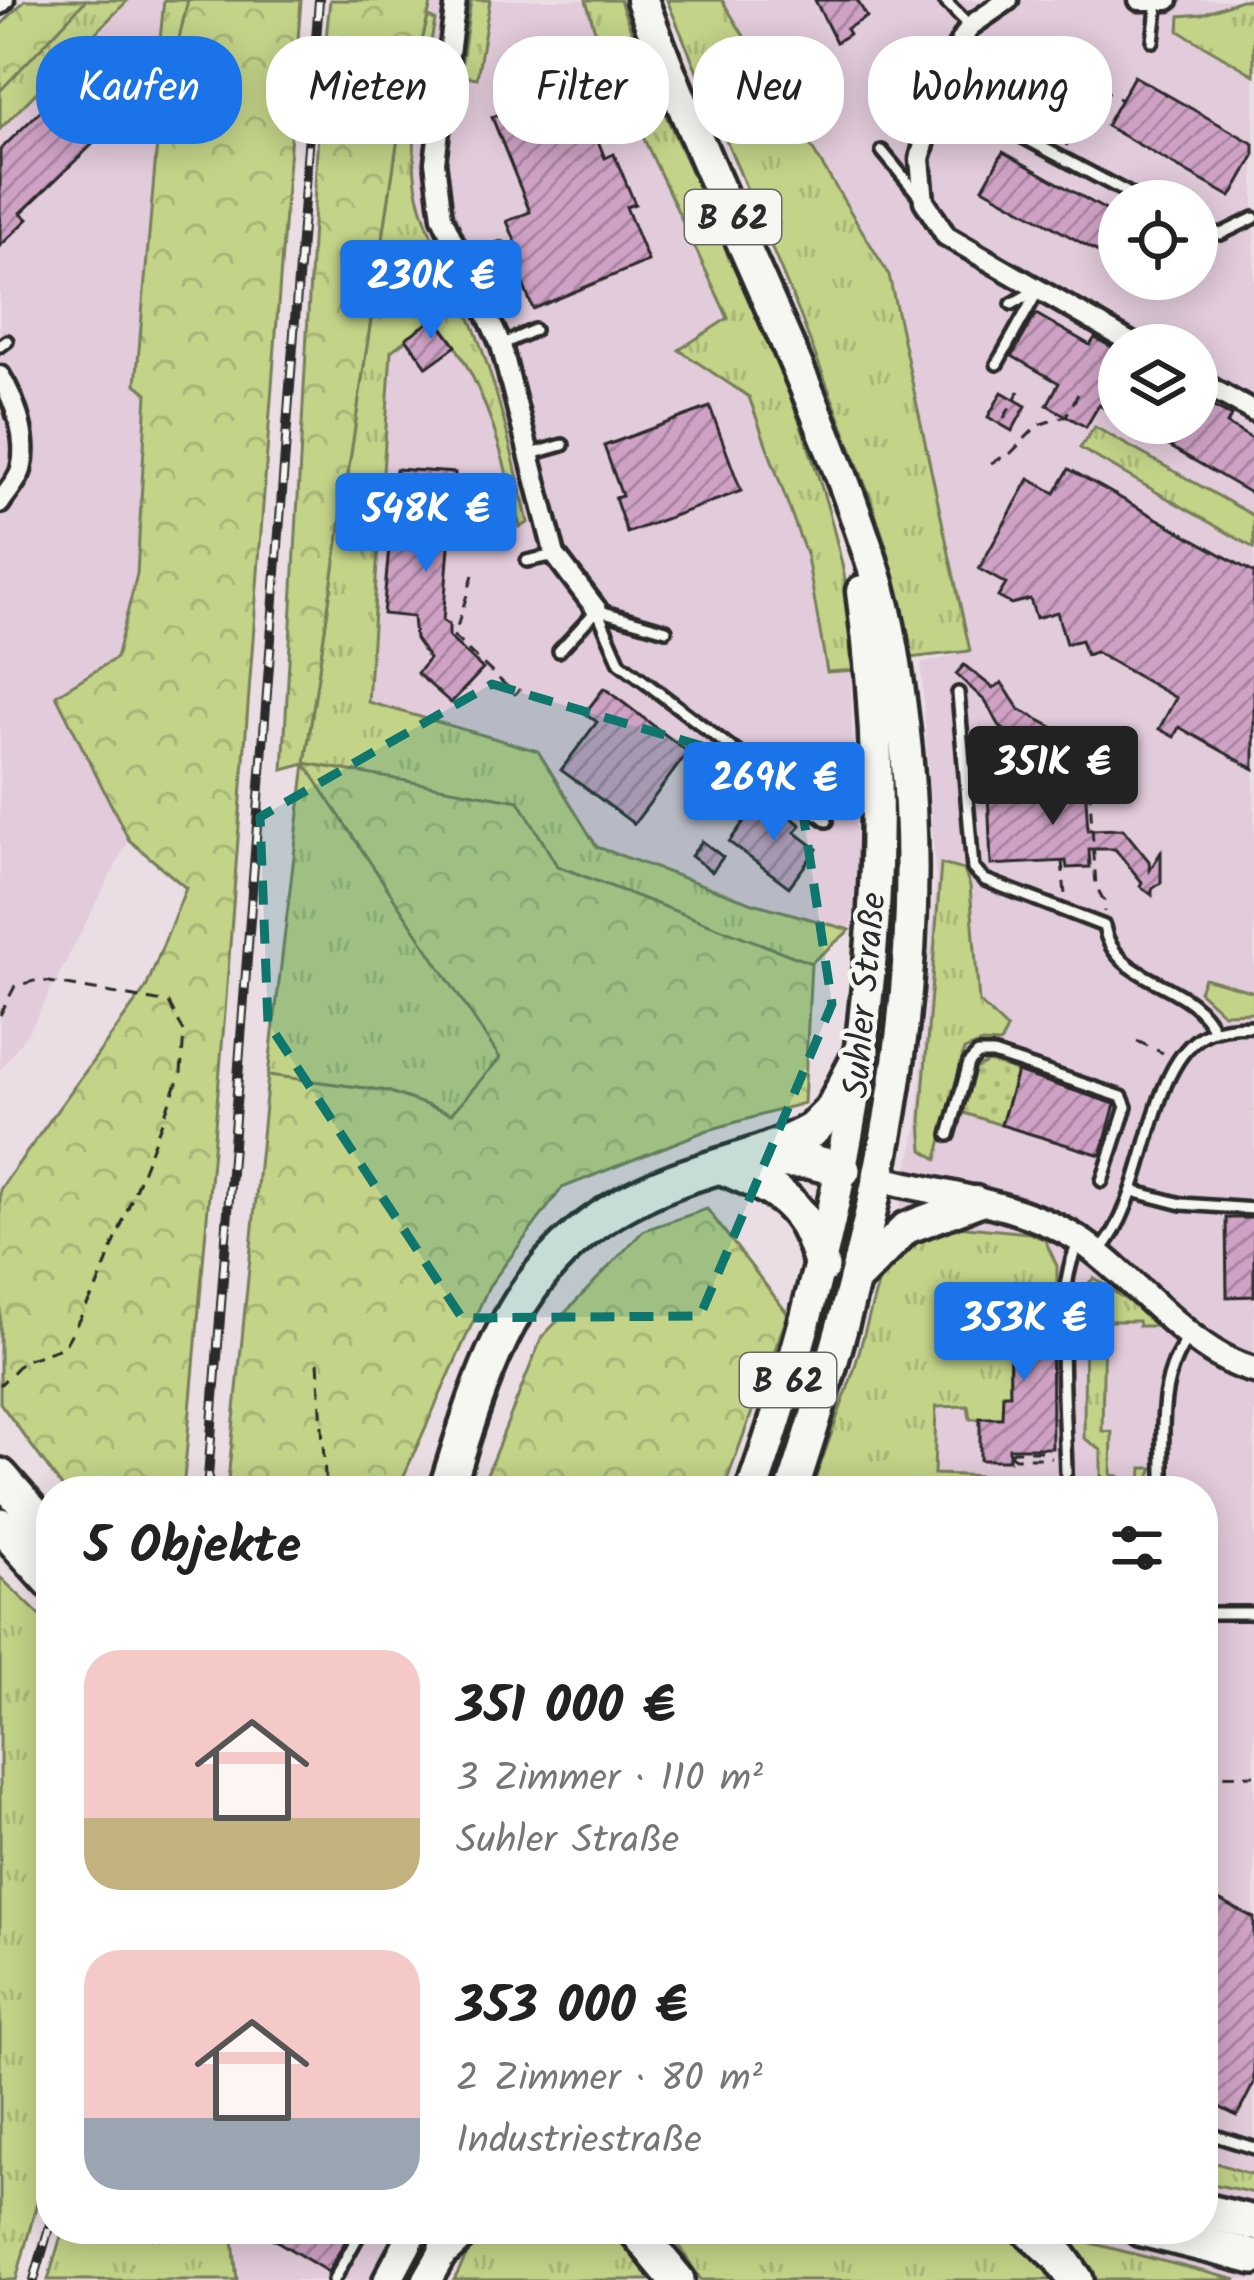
<!DOCTYPE html>
<html lang="de">
<head>
<meta charset="utf-8">
<style>
  :root { --surface:#fff; --page:#f2f2f2; --text:#222; --muted:#767676; --accent:#1a73e8 }
  body { margin:0; font-family:Kalam,sans-serif; background:var(--page); color:var(--text); height:100vh; display:flex; flex-direction:column; font-size:45px; white-space:nowrap }
  * { box-sizing:border-box; margin:0 }
  p { font-size:39px; color:var(--muted) }
  .icon { flex:none; width:66px; height:66px; fill:none; stroke:currentColor; stroke-width:2; stroke-linecap:round; stroke-linejoin:round }
  .map { position:relative; flex:1; overflow:hidden }
  .panel { position:absolute; left:36px; top:1476px; width:1182px; height:768px; display:flex; flex-direction:column; background:var(--surface); border-radius:48px; box-shadow:0 6px 30px #0003 }
  .panel>* { flex:none }
  .hud { position:absolute; left:36px; top:36px; width:1182px; height:108px; display:flex; gap:24px }
  .controls { position:absolute; left:1098px; top:180px; display:grid; gap:24px }
  .controls a { display:grid; place-items:center; width:120px; height:120px; border-radius:50%; background:var(--surface); box-shadow:0 6px 30px #0003; font-size:60px }
  .price { position:absolute; translate:-50% -102px; padding:0 27px; border-radius:12px; background:var(--accent); color:#fff; font-size:39px; line-height:78px; filter:drop-shadow(0 3px 6px #0008) }
  .price::after { content:''; position:absolute; left:50%; top:72px; width:36px; height:27px; margin-left:-18px; background:inherit; clip-path:polygon(0 0,100% 0,50% 100%) }
  .price.on { background:#222; color:#fff }
  ul { padding:0; list-style:none }
  li { display:flex; align-items:center; gap:36px; height:300px; padding:0 48px }
  li span { display:grid; place-items:center; flex:none; width:336px; height:240px; border-radius:36px; color:#555 }
  li>.icon { margin-inline-start:auto }
  span .icon { width:144px; height:144px; fill:#fffc; stroke-width:1 }
  li b { font-size:51px }
  h2 { display:flex; justify-content:space-between; align-items:center; height:144px; padding:0 48px; font-size:51px }
  .pill { padding:0 42px; border-radius:48px; background:var(--surface); box-shadow:0 6px 30px #0003; font-size:42px; line-height:108px }
  .pill.on { background:var(--accent); color:#fff }
  .map>svg:first-child { display:block }
  .built { fill:#e2cbdb; fill-rule:evenodd }
  .grass { fill:url(#grass-tufts); stroke:#777f5a; stroke-width:3 }
  .forest { fill:url(#forest-crowns); stroke:#777f5a; stroke-width:3 }
  .park { fill:url(#park-dots); stroke:#777f5a; stroke-width:3 }
  .building { fill:url(#building-hatch); stroke:#2b2b2b; stroke-width:3 }
  .lines { fill:none; stroke-linecap:round; stroke-linejoin:round }
  .service-casing { stroke:#2b2b2b; stroke-width:18 }
  .minor-casing { stroke:#2b2b2b; stroke-width:27 }
  .tertiary-casing { stroke:#2b2b2b; stroke-width:33 }
  .secondary-casing { stroke:#2b2b2b; stroke-width:36 }
  .primary-casing { stroke:#2b2b2b; stroke-width:39 }
  .motorway-casing { stroke:#2b2b2b; stroke-width:42 }
  .path { stroke:#2b2b2b; stroke-width:3; stroke-dasharray:12 9; stroke-linecap:butt }
  .service { stroke:#f6f6f2; stroke-width:9 }
  .minor { stroke:#f6f6f2; stroke-width:18 }
  .tertiary { stroke:#f6f6f2; stroke-width:24 }
  .secondary { stroke:#f6f6f2; stroke-width:27 }
  .primary { stroke:#f6f6f2; stroke-width:30 }
  .motorway { stroke:#f6f6f2; stroke-width:33 }
  .rail-casing { stroke:#2b2b2b; stroke-width:10 }
  .rail { stroke:#f6f6f2; stroke-width:6; stroke-dasharray:18; stroke-linecap:butt }
  .marked { fill:#0f766e; fill-opacity:0.2; stroke:#0f766e; stroke-width:9; stroke-dasharray:24 15; stroke-linejoin:round }
  .labels { text-anchor:middle; stroke-width:9; stroke-linejoin:round; paint-order:stroke }
  .shield { fill:#f6f6f2; stroke:#686867; stroke-width:3 }
  .shield-label { font-size:33px; font-weight:bold; fill:#2b2b2b }
  .street-label { font-size:36px; fill:#2b2b2b; stroke:#f6f6f2 }
</style>
</head>
<body>
<div class="map">
<svg width="1254" height="2280" viewBox="0 0 1254 2280">
  <defs>
    <pattern id="grass-tufts" width="24" height="20" patternUnits="userSpaceOnUse" patternTransform="scale(3)"><rect width="24" height="20" fill="#c3d388"/><path d="M3 7l-1-3M5 7V3M7 7l1-3M15 17l-1-3M17 17v-4M19 17l1-3" fill="none" stroke="#a8b576"/></pattern>
    <pattern id="forest-crowns" width="20" height="18" patternUnits="userSpaceOnUse" patternTransform="scale(3)"><rect width="20" height="18" fill="#c3d388"/><path d="M2 6a3 3 0 1 1 6 0M12 15a3 3 0 1 1 6 0" fill="none" stroke="#a8b576"/></pattern>
    <pattern id="park-dots" width="8" height="8" patternUnits="userSpaceOnUse" patternTransform="scale(3)"><rect width="8" height="8" fill="#c3d388"/><path d="M2 2h.1M6 6h.1" fill="none" stroke="#a8b576" stroke-width="1.8" stroke-linecap="round"/></pattern>
    <pattern id="building-hatch" width="6" height="6" patternUnits="userSpaceOnUse" patternTransform="scale(3)"><rect width="6" height="6" fill="#cfa2c5"/><path d="M-1 1l2-2M0 6l6-6M5 7l2-2" fill="none" stroke="#a884a0"/></pattern>
  </defs>
  <rect width="100%" height="100%" fill="#eadde4"/>
  <filter id="ink" filterUnits="userSpaceOnUse"><feTurbulence type="fractalNoise" baseFrequency=".00833" numOctaves="2"/><feDisplacementMap in="SourceGraphic" scale="24" xChannelSelector="R" yChannelSelector="G"/><feConvolveMatrix kernelMatrix="1 2 1 2 8 2 1 2 1" color-interpolation-filters="sRGB"/></filter>
  <g filter="url(#ink)">
    <!-- built -->
    <g class="built">
      <path d="M116 0H188L158 131 137 574 117 658 56 695 129 840 32 1026 0 1070V120Z"/>
      <path d="M432 0H618L639 69 811 460 848 598 858 893 850 930 811 963 305 764 398 137Z"/>
      <path d="M722 0H1254V2280H505L529 2229H1203V1491H839L917 1127 936 879 921 664 970 651 889 275ZM1119 201H1197V279H1119ZM1119 345H1197V423H1119Z"/>
      <path d="M232 2229H403L371 2280H237Z"/>
    </g>
    <!-- grass -->
    <g class="grass">
      <path d="M84 0H128L0 129V90Z"/>
      <path d="M164 0H188L158 131 151 130Z"/>
      <path d="M471 0H490L477 78 460 75Z"/>
      <path d="M586 0H620C697 219 842 433 857 670L827 672 807 557 749 397 679 350 728 318 598 41Z"/>
      <path d="M667 0H722L889 275 970 651 909 658 888 552 870 497 800 315Z"/>
      <path d="M1241 0H1254V75L1179 31 1180 16 1202 14Z"/>
      <path d="M428 17 435 20C426 72 408 131 416 184 423 231 456 283 474 328 499 391 513 457 528 523L520 527C503 453 484 377 435 318L391 351 368 702 538 751 597 847 753 903 850 930 811 963 557 866 519 801 306 764 501 1058 451 1114 387 1091 268 1075 305 763 398 137Z"/>
      <path d="M1095 427 1254 516V548L1080 448Z"/>
      <path d="M941 864 964 870 970 886 979 1002 1007 1029 1000 1044 982 1043 964 1050 937 1159 923 1150 921 1121Z"/>
      <path d="M1204 978 1254 992V1012L1223 1013 1199 991Z"/>
      <path d="M956 1226 1029 1233 1045 1240 1057 1266V1306L1009 1298V1308L1003 1309V1319H1009L1010 1394 1003 1395 1009 1418 970 1419 968 1406 936 1407 934 1474 1077 1479V1491H811L854 1370 878 1284 894 1254 913 1237Z"/>
      <path d="M1094 1278 1154 1319 1155 1326H1139L1138 1321H1104L1102 1431 1112 1432 1111 1475 1119 1476V1490L1132 1491 1133 1484H1141L1142 1468H1153L1144 1491H1093L1101 1489V1450L1084 1438 1085 1292 1081 1291Z"/>
      <path d="M0 1577 51 1626V2151L16 2280H0Z"/>
      <path d="M1203 2159 1254 2175V2193L1203 2182Z"/>
      <path d="M63 2229H232L237 2280H48Z"/>
      <path d="M480 2229H613L659 2280H454Z"/>
      <path d="M668 2229H1010L1062 2280H701Z"/>
      <path d="M1067 2237 1237 2280H1091L1063 2242Z"/>
    </g>
    <!-- forest -->
    <g class="forest">
      <path d="M25 0H86L0 91V26Z"/>
      <path d="M188 0H301L225 1012 183 1491H65L0 1403V1189L146 988 186 888 129 840 56 695 116 658 137 574 147 393 136 384 158 131Z"/>
      <path d="M330 0H432L398 137 305 763 519 801 557 866 811 963 804 1103 705 1131 562 1188 489 1286 397 1491H227L268 1075 387 1091 451 1114 500 1058 305 764 283 770 320 96Z"/>
      <path d="M707 1209 788 1314 723 1491H480L542 1337 644 1230Z"/>
    </g>
    <!-- park -->
    <path class="park" d="M989 1062 1017 1071 1001 1125 961 1112 975 1069Z"/>
    <!-- building -->
    <g class="building">
      <path d="M815 0H857L867 17 846 29 849 34 836 42Z"/>
      <path d="M1134 76 1254 144V156L1231 197 1106 126Z"/>
      <path d="M574 83 605 158 614 154 635 204 626 207 648 261 533 309 516 266 524 263 507 221 530 212 492 117Z"/>
      <path d="M56 96 98 139 21 213 28 219 0 246V150Z"/>
      <path d="M1003 152 1118 217 1098 252 983 188Z"/>
      <path d="M1036 314 1090 345 1095 338 1119 351V417L1099 405 1086 427 1047 405 1059 383 1012 356Z"/>
      <path d="M435 318 456 346 427 367 406 338Z"/>
      <path d="M1002 392 1026 406 1012 431 988 417Z"/>
      <path d="M1206 403 1231 416 1227 424 1254 440V495L1129 423H1197Z"/>
      <path d="M710 407 741 491 627 533 615 498 622 496 604 446Z"/>
      <path d="M396 469 455 473 443 621 449 625V637L483 669 451 703 417 673 429 659 415 639 413 617 383 614Z"/>
      <path d="M1069 469 1254 573V769L1179 727 1174 737 1159 729 1176 698 1095 652 1086 655 1081 640 1066 644 1057 612 1036 618 1030 599 1011 604 998 597 1006 584 979 569 1029 479 1055 493Z"/>
      <path d="M964 665 993 688 1002 683 1019 709 1067 735 1055 758 1001 728 985 701 956 674Z"/>
      <path d="M604 688 688 752 634 824 561 770 597 722 585 713Z"/>
      <path d="M1012 763 1013 793 1085 783 1088 830 1123 829 1149 861 1150 870 1161 852V883L1152 889V895L1140 886 1142 882 1115 849H1089L1090 867 1067 868 1066 861 991 865 987 765Z"/>
      <path d="M757 804 781 822 787 814 801 825 795 832 817 849 789 887 729 842Z"/>
      <path d="M702 841 723 857 712 872 691 856Z"/>
      <path d="M1017 1072 1115 1104 1101 1155 1001 1125Z"/>
      <path d="M1226 1218H1254V1296L1227 1297Z"/>
      <path d="M1009 1297H1051L1052 1448H1009V1460H980V1418H1002L1003 1394H1010Z"/>
      <path d="M1203 1892 1254 1918V2083L1237 2116 1203 2099Z"/>
      <path d="M257 2229H352L328 2272Z"/>
    </g>
    <g class="lines">
      <!-- service casing -->
      <g class="service-casing">
        <g id="service">
          <path d="M944 0 970 26"/>
          <path d="M1153 41 1158 1"/>
          <path d="M929 123 979 126 1017 134 1143 201"/>
          <path d="M882 151 920 197"/>
          <path d="M1197 229 1221 234 1254 218"/>
          <path d="M467 265 501 249"/>
          <path d="M1012 304 1033 292"/>
          <path d="M501 345 534 330"/>
          <path d="M0 346 7 341"/>
          <path d="M997 364 1039 289"/>
          <path d="M531 454 563 445"/>
          <path d="M527 561 555 555"/>
          <path d="M597 610 620 663 827 821"/>
          <path d="M597 610 666 630"/>
          <path d="M559 651 597 610"/>
          <path d="M958 693 973 869 985 880 1104 926C1114 985 1192 979 1214 1031"/>
          <path d="M949 1135 969 1063 978 1054H993L1122 1097 1126 1107 1102 1181"/>
          <path d="M1132 1191 1182 1204 1254 1209"/>
          <path d="M1101 1250C1148 1196 1146 1075 1199 1038 1214 1027 1236 1026 1254 1026"/>
          <path d="M1066 1472C1065 1419 1053 1289 1078 1245"/>
          <path d="M1163 1491C1164 1437 1155 1380 1190 1335"/>
          <path d="M1203 1613H1254"/>
          <path d="M1203 2132 1254 2148"/>
          <path d="M334 2280 362 2229"/>
        </g>
      </g>
      <!-- minor casing -->
      <g class="minor-casing">
        <g id="minor">
          <path d="M456 0 435 162 442 217 501 345 555 555 597 610"/>
          <path d="M1008 0 970 26 944 70 920 159 924 201 946 236 1135 345"/>
          <path d="M1139 0H1168"/>
          <path d="M0 4 4 0"/>
          <path d="M0 376C15 400 29 440 21 470 18 481 6 493 0 503"/>
          <path d="M1197 380 1254 412"/>
        </g>
      </g>
      <!-- tertiary casing -->
      <g class="tertiary-casing">
        <path id="tertiary" d="M881 1179C946 1195 1027 1204 1084 1243 1136 1279 1192 1355 1254 1370"/>
      </g>
      <!-- secondary casing -->
      <g class="secondary-casing">
        <g id="secondary">
          <path d="M388 2280 415 2229"/>
          <path d="M427 2280 454 2233"/>
        </g>
      </g>
      <!-- primary casing -->
      <g class="primary-casing">
        <g id="primary">
          <path d="M642 0C712 194 813 375 875 573 890 622 897 673 903 724 935 987 874 1243 792 1491"/>
          <path d="M860 1275 906 1228 975 1202"/>
          <path d="M752 1491C854 1199 904 899 862 591"/>
        </g>
      </g>
      <!-- motorway casing -->
      <g class="motorway-casing">
        <g id="motorway">
          <path d="M757 1161H809L843 1170"/>
          <path d="M720 1166C781 1191 804 1201 822 1267"/>
          <path d="M0 1476 51 1534"/>
          <path d="M446 1491C490 1348 522 1239 674 1181 720 1164 769 1154 812 1130L832 1110 862 1052"/>
          <path d="M0 1525 51 1581"/>
          <path d="M1203 2211 1254 2223"/>
          <path d="M635 2229 677 2280"/>
          <path d="M1029 2229 1058 2255 1076 2280"/>
          <path d="M1142 2229 1254 2257"/>
          <path d="M446 2247 465 2229"/>
        </g>
      </g>
      <!-- path -->
      <g class="path">
        <path d="M1099 87 1121 100"/>
        <path d="M1066 146 1092 100"/>
        <path d="M1004 418 1019 391"/>
        <path d="M991 463 1011 453 1038 425 1066 416 1078 394"/>
        <path d="M473 575 454 637 515 694 520 689"/>
        <path d="M1060 747 1066 771"/>
        <path d="M976 757 1005 753 1050 773H1081L1089 783 1096 886 1104 901V912"/>
        <path d="M1062 861 1065 895"/>
        <path d="M0 1015 15 986 38 980 169 1003 184 1032 181 1073 97 1287 64 1347 23 1361 0 1385"/>
        <path d="M1137 1041 1163 1053"/>
        <path d="M318 1362 326 1491"/>
        <path d="M1009 1454 1014 1451H1048"/>
        <path d="M1009 1454 1015 1458H1052"/>
        <path d="M1101 1476 1111 1491"/>
        <path d="M1203 1776 1254 1775"/>
      </g>
      <!-- service -->
      <use href="#service" class="service"/>
      <!-- minor -->
      <use href="#minor" class="minor"/>
      <!-- tertiary -->
      <use href="#tertiary" class="tertiary"/>
      <!-- secondary -->
      <use href="#secondary" class="secondary"/>
      <!-- primary -->
      <use href="#primary" class="primary"/>
      <!-- motorway -->
      <use href="#motorway" class="motorway"/>
      <!-- rail casing -->
      <g class="rail-casing">
        <g id="rail">
          <path d="M207 1491 319 0"/>
          <path d="M34 2280 51 2221"/>
        </g>
      </g>
      <!-- rail -->
      <use href="#rail" class="rail"/>
    </g>
  </g>
  <!-- marked area -->
  <path class="marked" d="M492 684 797 774 832 1004 700 1316 462 1318 268 1023 260 817Z"/>
  <g class="labels">
    <!-- shield labels -->
    <g class="shield">
      <rect x="685" y="190" width="96" height="54" rx="9"/>
      <rect x="740" y="1353" width="96" height="54" rx="9"/>
    </g>
    <g class="shield-label">
      <text x="733" y="229">B 62</text>
      <text x="788" y="1392">B 62</text>
    </g>
    <!-- street labels -->
    <g class="street-label">
      <text transform="translate(863 995) rotate(-85)" y="13">Suhler Straße</text>
    </g>
  </g>
</svg>
<div class="controls">
<a><svg class="icon" aria-label="locate" viewBox="0 0 24 24"><circle cx="12" cy="12" r="6"/><path d="M12 2v4M12 18v4M2 12h4M18 12h4"/></svg></a>
<a><svg class="icon" aria-label="layers" viewBox="0 0 24 24"><path d="M12 4l9 5-9 5-9-5zM3 14l9 5 9-5"/></svg></a>
</div>
<b class="price" style="left:431px;top:342px">230K €</b>
<b class="price" style="left:426px;top:575px">548K €</b>
<b class="price on" style="left:1053px;top:828px">351K €</b>
<b class="price" style="left:774px;top:844px">269K €</b>
<b class="price" style="left:1024px;top:1384px">353K €</b>
<div class="hud">
<a class="pill on">Kaufen</a>
<a class="pill">Mieten</a>
<a class="pill">Filter</a>
<a class="pill">Neu</a>
<a class="pill">Wohnung</a>
</div>
<section class="panel">
<h2>5 Objekte<svg class="icon" aria-label="filters" viewBox="0 0 24 24"><path d="M4 7h16M4 17h16"/><circle cx="9" cy="7" r="2"/><circle cx="15" cy="17" r="2"/></svg></h2>
<ul>
<li><span style="background:linear-gradient(#f6c9c9 70%,#c2b280 0)"><svg class="icon" aria-label="home" viewBox="0 0 24 24"><path d="M3 11l9-7 9 7M6 9v11h12V9"/></svg></span><div><b>351 000 €</b><p>3 Zimmer · 110 m²</p><p>Suhler Straße</p></div></li>
<li><span style="background:linear-gradient(#f6c9c9 70%,#9aa5b1 0)"><svg class="icon" aria-label="home" viewBox="0 0 24 24"><path d="M3 11l9-7 9 7M6 9v11h12V9"/></svg></span><div><b>353 000 €</b><p>2 Zimmer · 80 m²</p><p>Industriestraße</p></div></li>
</ul>
</section>
</div>
</body>
</html>
